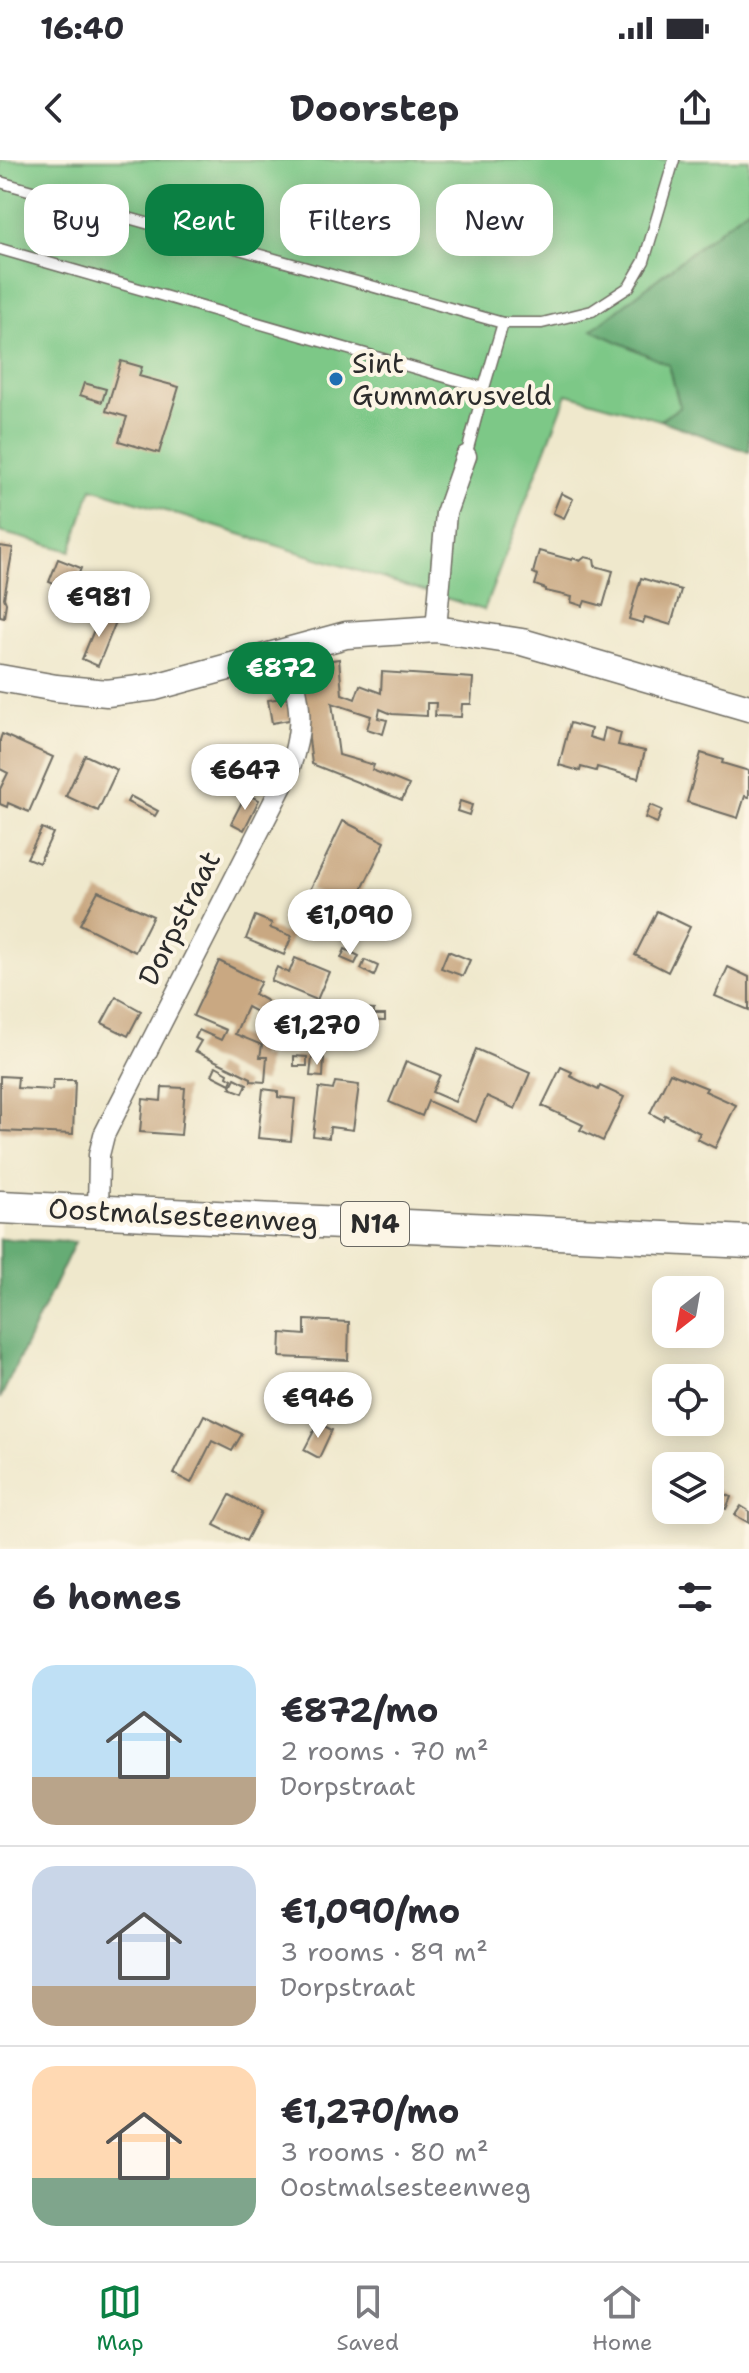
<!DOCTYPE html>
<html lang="en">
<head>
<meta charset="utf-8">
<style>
  :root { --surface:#fff; --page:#f7f7f7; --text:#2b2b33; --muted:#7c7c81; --line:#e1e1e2; --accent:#0b8043 }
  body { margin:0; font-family:"Shantell Sans",sans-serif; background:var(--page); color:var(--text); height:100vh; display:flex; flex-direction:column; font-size:30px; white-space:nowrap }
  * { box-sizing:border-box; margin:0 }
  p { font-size:26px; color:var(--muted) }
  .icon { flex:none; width:44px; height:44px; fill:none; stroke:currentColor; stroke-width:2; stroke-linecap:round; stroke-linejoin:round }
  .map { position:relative; height:1389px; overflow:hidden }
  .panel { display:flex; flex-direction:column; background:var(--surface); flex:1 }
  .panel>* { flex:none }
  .hud { position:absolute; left:24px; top:24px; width:702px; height:72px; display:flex; gap:16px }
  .needle { width:52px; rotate:211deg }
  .controls { position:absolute; left:652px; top:1116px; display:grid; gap:16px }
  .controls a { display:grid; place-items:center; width:72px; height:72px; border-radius:16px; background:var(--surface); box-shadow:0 4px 20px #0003; font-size:40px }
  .price { position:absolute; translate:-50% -68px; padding:0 18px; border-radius:28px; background:#fff; color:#222; font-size:26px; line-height:52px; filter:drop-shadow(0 2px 4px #0008) }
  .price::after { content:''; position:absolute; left:50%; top:48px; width:24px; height:18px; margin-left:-12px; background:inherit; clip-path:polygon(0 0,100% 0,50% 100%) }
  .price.current { background:var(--accent); color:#fff }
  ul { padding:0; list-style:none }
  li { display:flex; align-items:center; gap:24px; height:200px; padding:0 32px }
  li+li { border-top:2px solid var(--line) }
  li span { display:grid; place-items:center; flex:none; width:224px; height:160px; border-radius:24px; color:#555 }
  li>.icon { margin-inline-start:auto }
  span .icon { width:96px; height:96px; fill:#fffc; stroke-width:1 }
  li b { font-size:34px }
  h2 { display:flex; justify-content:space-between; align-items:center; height:96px; padding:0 32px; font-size:34px }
  .chip { padding:0 28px; border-radius:24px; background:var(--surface); box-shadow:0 4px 20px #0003; font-size:28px; line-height:72px }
  .chip.current { background:var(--accent); color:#fff }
  .status { display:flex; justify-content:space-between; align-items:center; height:56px; padding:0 40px; background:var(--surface); direction:ltr }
  .status svg { height:22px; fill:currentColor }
  header { display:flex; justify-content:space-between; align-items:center; height:104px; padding:0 32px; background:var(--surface); font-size:36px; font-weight:700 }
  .menu { display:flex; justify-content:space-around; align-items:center; height:112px; border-top:2px solid var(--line); background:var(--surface); font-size:22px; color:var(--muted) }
  .menu a { display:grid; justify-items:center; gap:4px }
  .menu .current { color:var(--accent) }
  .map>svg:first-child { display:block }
  .green { fill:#7dc887; stroke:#547a59; stroke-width:2 }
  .forest { fill:#66ac74; stroke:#486c50; stroke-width:2 }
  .building { fill:#c9a882 }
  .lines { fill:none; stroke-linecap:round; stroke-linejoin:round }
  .service-casing { stroke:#706d63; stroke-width:13 }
  .minor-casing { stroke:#706d63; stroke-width:23 }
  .tertiary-casing { stroke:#706d63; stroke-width:29 }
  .primary-casing { stroke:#706d63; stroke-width:35 }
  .service { stroke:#fff; stroke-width:10 }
  .minor { stroke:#fff; stroke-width:20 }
  .tertiary { stroke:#fff; stroke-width:26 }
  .primary { stroke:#fff; stroke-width:32 }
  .poi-dot { fill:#1f6fb2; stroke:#fcf5e5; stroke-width:3 }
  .labels { text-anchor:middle; stroke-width:8; stroke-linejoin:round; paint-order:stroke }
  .shield { fill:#fcf5e5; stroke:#6a6863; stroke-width:2 }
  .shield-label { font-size:26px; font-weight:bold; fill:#2b2b2b }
  .poi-label { font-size:28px; fill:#2b2b2b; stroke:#fcf5e5; text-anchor:start }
  .street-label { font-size:28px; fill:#2b2b2b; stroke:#fcf5e5 }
</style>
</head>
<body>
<div class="status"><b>16:40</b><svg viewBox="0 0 49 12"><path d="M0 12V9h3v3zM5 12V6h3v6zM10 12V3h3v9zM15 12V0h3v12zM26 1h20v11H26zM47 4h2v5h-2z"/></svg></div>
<header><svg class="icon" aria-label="back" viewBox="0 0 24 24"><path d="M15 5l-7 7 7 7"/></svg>Doorstep<svg class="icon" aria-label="share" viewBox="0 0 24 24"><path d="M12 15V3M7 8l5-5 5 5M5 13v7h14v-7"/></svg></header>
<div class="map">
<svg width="749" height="1389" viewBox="0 0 749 1389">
  <rect width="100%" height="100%" fill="#fcf5e5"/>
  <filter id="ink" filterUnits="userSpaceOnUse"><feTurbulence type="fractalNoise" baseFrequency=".0125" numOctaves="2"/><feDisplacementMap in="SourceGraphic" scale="16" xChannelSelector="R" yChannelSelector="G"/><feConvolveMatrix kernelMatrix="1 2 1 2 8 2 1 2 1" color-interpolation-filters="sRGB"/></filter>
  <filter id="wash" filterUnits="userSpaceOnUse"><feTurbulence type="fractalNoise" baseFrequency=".006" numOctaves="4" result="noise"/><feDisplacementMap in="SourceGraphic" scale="32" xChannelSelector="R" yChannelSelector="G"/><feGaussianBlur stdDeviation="1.8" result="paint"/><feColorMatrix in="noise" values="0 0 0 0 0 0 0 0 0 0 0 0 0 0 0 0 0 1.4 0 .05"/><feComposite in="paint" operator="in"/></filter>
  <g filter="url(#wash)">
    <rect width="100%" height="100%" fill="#efe8cc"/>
    <!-- green -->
    <path class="green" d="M0 0H749V47L593 170 669 205 680 248 660 260 567 234 484 450 92 328 71 391 0 372Z"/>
    <!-- forest -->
    <g class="forest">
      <path d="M749 47V292L660 260 680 247 669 205 592 170Z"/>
      <path d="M0 1079 75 1082 0 1239Z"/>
    </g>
    <g id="blocks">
      <!-- building -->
      <g class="building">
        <path d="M121 201 142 207 139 216 179 227 159 293 119 281 127 257 106 251Z"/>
        <path d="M84 223 106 229 102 242 80 235Z"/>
        <path d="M561 333 573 339 564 358 553 353Z"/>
        <path d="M0 386 13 388 4 438 6 443 4 457 0 456Z"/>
        <path d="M539 391 572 400 573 398 580 401 585 397 594 399 595 406 613 411 603 446 585 441 583 446 571 442 572 437 546 431V429L535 425 538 415 533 413Z"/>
        <path d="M58 399 81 408 72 431 49 422Z"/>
        <path d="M641 418 681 430 671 465 645 457 643 463 629 459Z"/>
        <path d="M101 453 117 459 98 506 82 499Z"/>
        <path d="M339 499 342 534 355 539 360 525 381 533 382 512 473 518 471 544H462L461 557 435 556 436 543H427V556L392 554 380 549 378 558 387 560 383 574 367 569 371 556 332 543 339 595 374 605 372 610 409 625 402 640 312 604 300 505Z"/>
        <path d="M290 537 294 559 272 563 268 540Z"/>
        <path d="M570 563 591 569 589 577 602 581 605 568 621 573 618 585 645 591 638 618 597 607 596 611 581 607 580 611 559 605Z"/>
        <path d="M2 574 53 597 29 652 8 643 7 647 0 644V629L8 613 0 609V580Z"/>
        <path d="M701 593 723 600 722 603 749 611V637L745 636 738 658 687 642Z"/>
        <path d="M85 595 117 610 98 651 66 636Z"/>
        <path d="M246 634 259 640 244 670 231 663Z"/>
        <path d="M130 636 158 651 155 656 127 642Z"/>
        <path d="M460 641 472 645 469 655 457 651Z"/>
        <path d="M650 645 662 650 657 663 645 658Z"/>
        <path d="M343 661 385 682 352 750 310 730Z"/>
        <path d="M42 668 53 673 39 703 27 698Z"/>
        <path d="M98 731 153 756 135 792 80 764Z"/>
        <path d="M657 751 690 767 668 812 635 795Z"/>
        <path d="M255 756 272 763 270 768 292 776 284 795 246 779Z"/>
        <path d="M345 789 359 796 355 804 341 798Z"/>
        <path d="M448 791 470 800 463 816 441 808Z"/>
        <path d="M295 798 329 812 317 840 271 821 277 807 289 813Z"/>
        <path d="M365 800 378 806 374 816 361 809Z"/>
        <path d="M219 801 261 822 254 834 267 841 260 854 247 847 235 874 262 885 260 897H267L265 922 251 921V918L195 891 201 881 195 878 199 870 221 880 226 870 193 856Z"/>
        <path d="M728 807 749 817V850L715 836Z"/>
        <path d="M116 837 141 851 128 876 102 863Z"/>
        <path d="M361 849 374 850V855H385V861L349 860V854H361Z"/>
        <path d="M284 851H305L306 858H284Z"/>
        <path d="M276 861 312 862 311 875 275 878Z"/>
        <path d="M476 889 530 913 515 949 487 936 476 962 428 941 422 956 389 942 406 901 440 915 432 932 455 942Z"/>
        <path d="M294 896 307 897V906H294Z"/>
        <path d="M312 897 324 898 323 917 310 916Z"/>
        <path d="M216 906 228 913 227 916 232 919 230 924 212 915Z"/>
        <path d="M561 907 572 912 570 916 598 930 600 926 624 937 603 981 580 970 583 965 542 946Z"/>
        <path d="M670 913 707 928 705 931 736 945 715 988 697 979 700 973 665 955 663 960 650 953Z"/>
        <path d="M0 916 18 917 17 928 52 930 53 920H75L73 974 0 971Z"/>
        <path d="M235 918 247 924 243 933 230 928Z"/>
        <path d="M335 922 359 925 353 970 330 967 329 978 313 976 319 928 333 930Z"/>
        <path d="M162 927 185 928 181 975 140 972 143 939 161 941Z"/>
        <path d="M263 929 278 931V937L295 939 291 981 258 978Z"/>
        <path d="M305 1160 349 1162 348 1200 280 1197 281 1173 305 1175Z"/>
        <path d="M204 1255 242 1274 232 1291 212 1281 191 1323 174 1314Z"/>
        <path d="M318 1263 332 1270 319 1298 304 1290Z"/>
        <path d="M715 1329 731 1337 726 1349 710 1342Z"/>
        <path d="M230 1335 261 1352 246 1381 214 1365Z"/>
        <path d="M741 1346 749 1351V1363L735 1355Z"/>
      </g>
    </g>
  </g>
  <g filter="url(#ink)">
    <use href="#blocks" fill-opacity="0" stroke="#706d63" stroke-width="2"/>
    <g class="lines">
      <!-- service casing -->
      <g class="service-casing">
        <g id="service">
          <path d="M0 22 503 163H542L592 151 629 127 644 101 674 0"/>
          <path d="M0 89 484 228 503 163"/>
          <path d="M466 296 484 228"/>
        </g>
      </g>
      <!-- minor casing -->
      <g class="minor-casing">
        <g id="minor">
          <path d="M436 469 446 353 466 296"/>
          <path d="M98 1051 99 995 104 975 285 620C307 566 301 545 286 490"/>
        </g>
      </g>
      <!-- tertiary casing -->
      <g class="tertiary-casing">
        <path id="tertiary" d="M0 518 56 528 107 533 155 527 346 475 436 469 522 482 749 548"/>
      </g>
      <!-- primary casing -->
      <g class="primary-casing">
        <path id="primary" d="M0 1047 749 1082"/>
      </g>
      <!-- service -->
      <use href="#service" class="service"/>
      <!-- minor -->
      <use href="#minor" class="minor"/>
      <!-- tertiary -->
      <use href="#tertiary" class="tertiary"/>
      <!-- primary -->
      <use href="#primary" class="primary"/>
    </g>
  </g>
  <!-- markers -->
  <circle class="poi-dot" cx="336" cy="219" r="8"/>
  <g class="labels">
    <!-- shield labels -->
    <rect class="shield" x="341" y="1042" width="68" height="44" rx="6"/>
    <g class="shield-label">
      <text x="375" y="1073">N14</text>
    </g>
    <!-- poi labels -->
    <g class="poi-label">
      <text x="352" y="213">Sint<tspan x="352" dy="32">Gummarusveld</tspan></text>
    </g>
    <!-- street labels -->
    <g class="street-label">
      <text transform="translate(179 758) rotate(-63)" y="10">Dorpstraat</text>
      <text transform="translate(183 1055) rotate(3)" y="10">Oostmalsesteenweg</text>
    </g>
  </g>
</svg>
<div class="controls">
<a><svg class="needle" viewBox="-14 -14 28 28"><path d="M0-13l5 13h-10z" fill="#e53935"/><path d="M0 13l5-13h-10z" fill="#7c7c81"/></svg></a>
<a><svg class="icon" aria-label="locate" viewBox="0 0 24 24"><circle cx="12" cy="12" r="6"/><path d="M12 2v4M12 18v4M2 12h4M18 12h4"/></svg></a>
<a><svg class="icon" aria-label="layers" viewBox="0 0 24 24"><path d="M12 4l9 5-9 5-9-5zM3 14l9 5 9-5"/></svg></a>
</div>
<b class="price" style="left:99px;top:479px">€981</b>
<b class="price current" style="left:281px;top:550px">€872</b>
<b class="price" style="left:245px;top:652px">€647</b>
<b class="price" style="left:350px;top:797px">€1,090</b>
<b class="price" style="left:317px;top:907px">€1,270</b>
<b class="price" style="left:318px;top:1280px">€946</b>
<div class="hud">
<a class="chip">Buy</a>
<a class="chip current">Rent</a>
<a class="chip">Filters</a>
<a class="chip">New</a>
</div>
</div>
<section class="panel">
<h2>6 homes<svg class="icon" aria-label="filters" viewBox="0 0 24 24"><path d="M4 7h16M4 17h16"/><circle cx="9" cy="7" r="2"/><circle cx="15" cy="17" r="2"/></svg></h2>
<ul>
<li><span style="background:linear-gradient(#bfe0f5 70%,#b9a48a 0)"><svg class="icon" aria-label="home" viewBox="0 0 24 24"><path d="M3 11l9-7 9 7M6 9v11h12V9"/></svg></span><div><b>€872/mo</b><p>2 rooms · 70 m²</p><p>Dorpstraat</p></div></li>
<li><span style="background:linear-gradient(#c9d6e8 75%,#b9a48a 0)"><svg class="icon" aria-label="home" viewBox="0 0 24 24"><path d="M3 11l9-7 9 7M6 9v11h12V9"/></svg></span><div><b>€1,090/mo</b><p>3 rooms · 89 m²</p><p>Dorpstraat</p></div></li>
<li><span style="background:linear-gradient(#ffd9b3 70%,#7fa58c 0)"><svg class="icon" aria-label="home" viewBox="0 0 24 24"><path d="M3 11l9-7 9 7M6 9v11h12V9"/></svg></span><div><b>€1,270/mo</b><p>3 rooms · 80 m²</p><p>Oostmalsesteenweg</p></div></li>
</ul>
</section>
<nav class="menu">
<a class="current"><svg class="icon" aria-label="map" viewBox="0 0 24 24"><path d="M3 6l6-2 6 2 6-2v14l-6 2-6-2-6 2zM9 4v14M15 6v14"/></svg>Map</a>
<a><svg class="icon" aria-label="saved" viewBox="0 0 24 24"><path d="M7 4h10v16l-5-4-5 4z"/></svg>Saved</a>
<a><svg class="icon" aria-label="home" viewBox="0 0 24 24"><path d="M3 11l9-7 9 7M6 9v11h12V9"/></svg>Home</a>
</nav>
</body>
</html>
